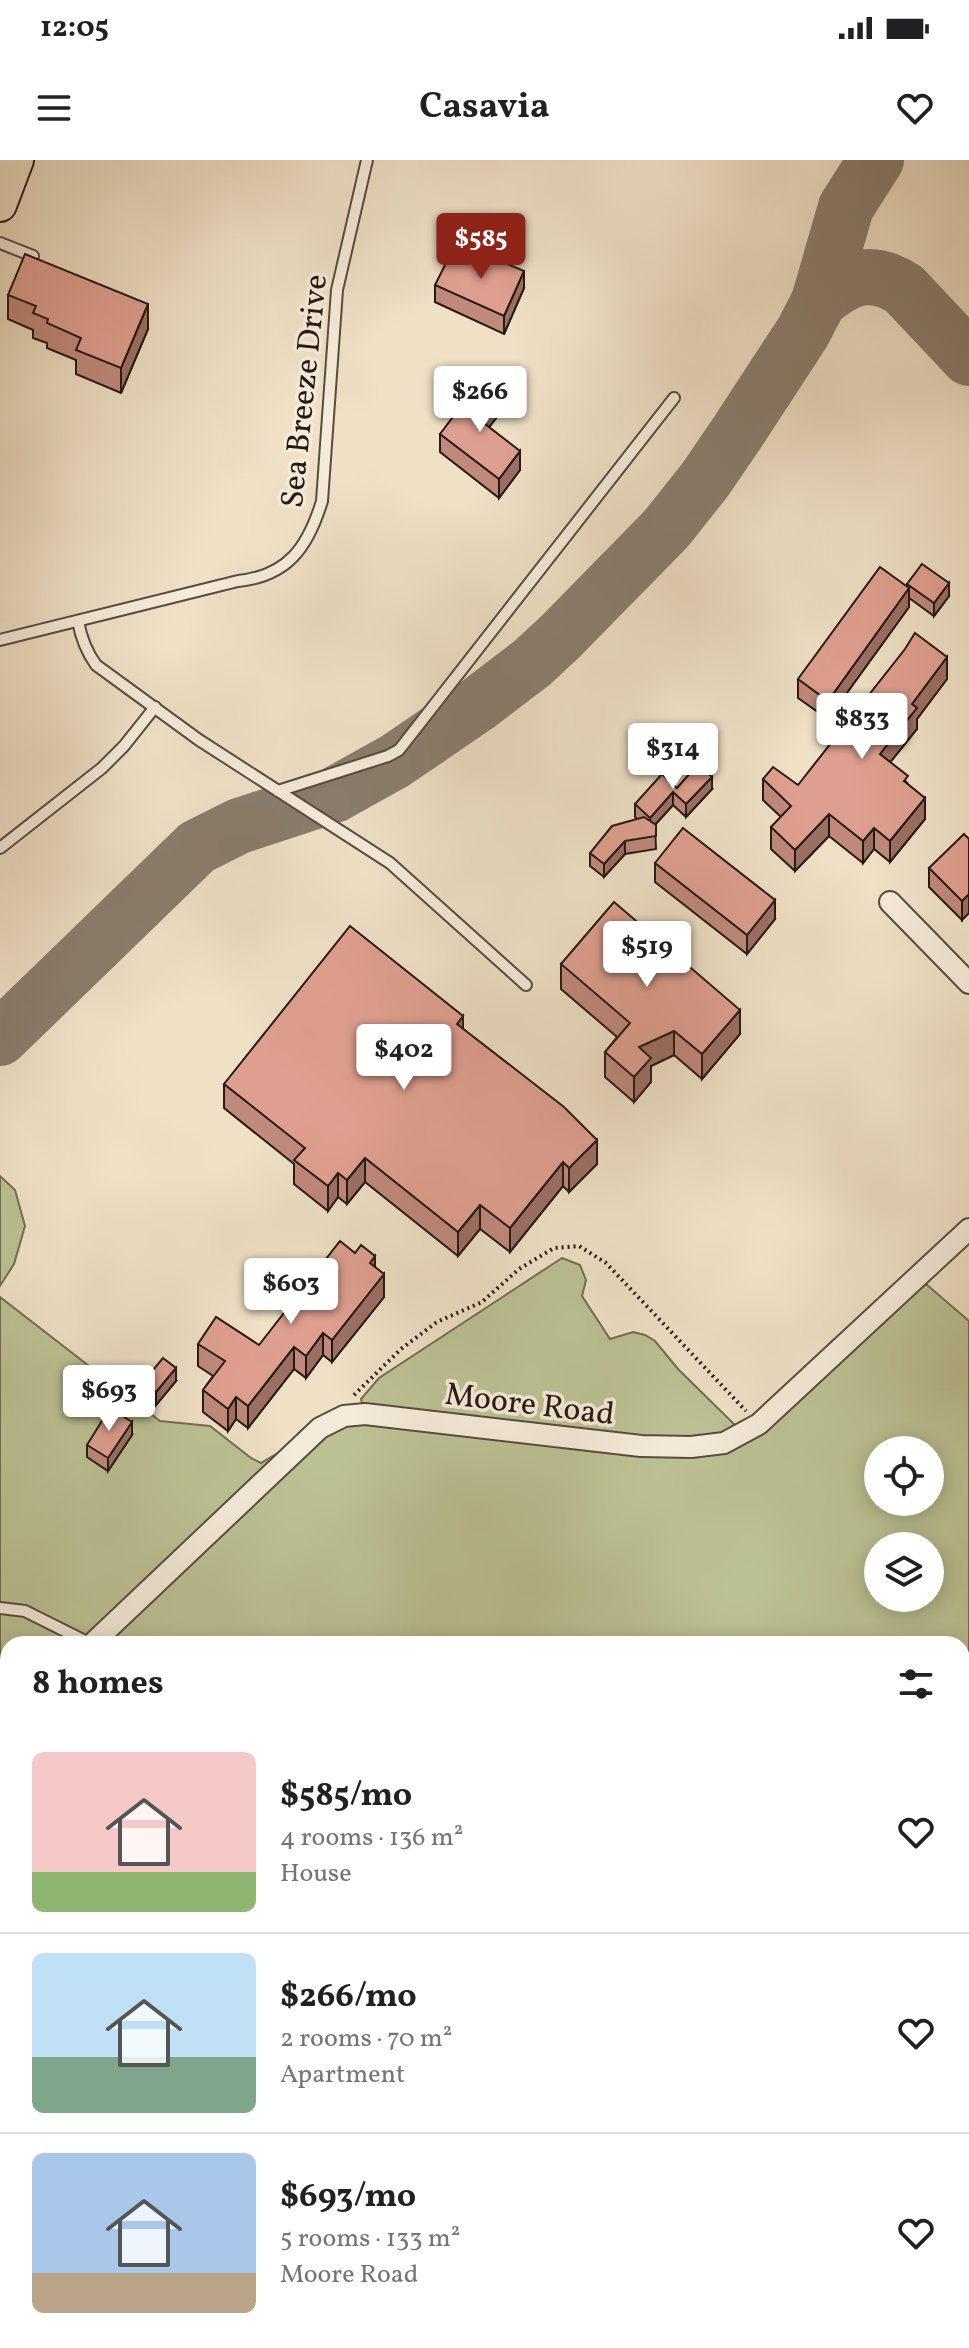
<!DOCTYPE html>
<html lang="en">
<head>
<meta charset="utf-8">
<style>
  :root { --surface:#fff; --page:#f6f6f6; --text:#202124; --muted:#757577; --line:#e0e0e0; --accent:#8f2418 }
  body { margin:0; font-family:Vollkorn,serif; background:var(--page); color:var(--text); height:100vh; display:flex; flex-direction:column; font-size:30px; white-space:nowrap }
  * { box-sizing:border-box; margin:0 }
  p { font-size:26px; color:var(--muted) }
  .icon { flex:none; width:44px; height:44px; fill:none; stroke:currentColor; stroke-width:2; stroke-linecap:round; stroke-linejoin:round }
  .map { position:relative; flex:1; overflow:hidden }
  .sheet { position:absolute; left:0px; top:1476px; width:970px; height:712px; display:flex; flex-direction:column; background:var(--surface); border-radius:24px 24px 0 0; box-shadow:0 4px 20px #0003 }
  .sheet>* { flex:none }
  .tools { position:absolute; left:864px; top:1276px; display:grid; gap:16px }
  .tools a { display:grid; place-items:center; width:80px; height:80px; border-radius:50%; background:var(--surface); box-shadow:0 4px 20px #0003; font-size:40px }
  .price { position:absolute; translate:-50% -68px; padding:0 18px; border-radius:8px; background:#fff; color:#222; font-size:26px; line-height:52px; filter:drop-shadow(0 2px 4px #0008) }
  .price::after { content:''; position:absolute; left:50%; top:48px; width:24px; height:18px; margin-left:-12px; background:inherit; clip-path:polygon(0 0,100% 0,50% 100%) }
  .price.selected { background:var(--accent); color:#fff }
  ul { padding:0; list-style:none }
  li { display:flex; align-items:center; gap:24px; height:200px; padding:0 32px }
  li+li { border-top:2px solid var(--line) }
  li span { display:grid; place-items:center; flex:none; width:224px; height:160px; border-radius:12px; color:#555 }
  li>.icon { margin-inline-start:auto }
  span .icon { width:96px; height:96px; fill:#fffc; stroke-width:1 }
  li b { font-size:34px }
  h2 { display:flex; justify-content:space-between; align-items:center; height:96px; padding:0 32px; font-size:34px }
  .status { display:flex; justify-content:space-between; align-items:center; height:56px; padding:0 40px; background:var(--surface); direction:ltr }
  .status svg { height:22px; fill:currentColor }
  header { display:flex; justify-content:space-between; align-items:center; height:104px; padding:0 32px; background:var(--surface); font-size:36px; font-weight:700 }
  .map>svg:first-child { display:block }
  .green { fill:#bcc193; stroke:#716e54; stroke-width:2; fill-rule:evenodd }
  .water { fill:#a0bac0; stroke:#6f7a7b; stroke-width:2 }
  .lines { fill:none; stroke-linecap:round; stroke-linejoin:round }
  .taxiway { stroke:#8a7d6d; stroke-width:56 }
  .service-casing { stroke:#584c40; stroke-width:14 }
  .minor-casing { stroke:#584c40; stroke-width:24 }
  .secondary-casing { stroke:#261a14; stroke-width:32 }
  .primary-casing { stroke:#261a14; stroke-width:36 }
  .path { stroke:#261a14; stroke-width:4; stroke-dasharray:2 4; stroke-linecap:butt }
  .service { stroke:#f5ebda; stroke-width:10 }
  .minor { stroke:#f5ebda; stroke-width:20 }
  .secondary { stroke:#f5ebda; stroke-width:28 }
  .primary { stroke:#efe0c6; stroke-width:32 }
  .wall { fill:#c0897c; stroke:#261a14; stroke-width:2 }
  .shaded-wall { fill:#9c6f65; stroke:#261a14; stroke-width:2 }
  .building { fill:#df9f90; stroke:#261a14; stroke-width:2 }
  .labels { text-anchor:middle; stroke-width:7; stroke-linejoin:round; paint-order:stroke }
  .street-label { font-size:32px; fill:#261a14; stroke:#f5ebda }
</style>
</head>
<body>
<div class="status"><b>12:05</b><svg viewBox="0 0 49 12"><path d="M0 12V9h3v3zM5 12V6h3v6zM10 12V3h3v9zM15 12V0h3v12zM26 1h20v11H26zM47 4h2v5h-2z"/></svg></div>
<header><svg class="icon" aria-label="menu" viewBox="0 0 24 24"><path d="M4 6h16M4 12h16M4 18h16"/></svg>Casavia<svg class="icon" aria-label="heart" viewBox="0 0 24 24"><path d="M12 20l-8-8c-3-5 5-10 8-4 3-6 11-1 8 4z"/></svg></header>
<div class="map">
<svg width="969" height="2188" viewBox="0 0 969 2188">
  <rect width="100%" height="100%" fill="#efe0c6"/>
  <filter id="stains"><feTurbulence type="fractalNoise" baseFrequency=".0025" numOctaves="4"/><feColorMatrix values="0 0 0 0 .2 0 0 0 0 .09 0 0 0 0 .02 0 0 0 .5 -.17"/></filter>
  <radialGradient id="worn" r=".72"><stop offset=".6" stop-color="#630" stop-opacity="0"/><stop offset="1" stop-color="#630" stop-opacity=".3"/></radialGradient>
  <!-- green -->
  <g class="green">
    <path d="M0 1016 15 1030 25 1066 14 1104 0 1126Z"/>
    <path d="M562 1098 580 1105 586 1120 582 1136 610 1179 633 1172 645 1175 655 1181 678 1209 743 1273 919 1118 969 1161V1724L967 1726 962 1722V1484H8V1518L0 1515V1137L160 1261 210 1266 251 1298 261 1303 320 1268 365 1254 361 1239 379 1218ZM878 1290H930V1342H878ZM878 1386H930V1438H878Z"/>
    <path d="M8 1948V2073L0 2076V1952Z"/>
  </g>
  <!-- water -->
  <path class="water" d="M969 2062V2188H831L840 2180H962V2068Z"/>
  <g class="lines">
    <!-- taxiway -->
    <g class="taxiway">
      <path d="M819 141C847 118 870 107 904 129L969 198"/>
      <path d="M0 878 197 687 239 666 334 635 395 601 477 545 532 503 560 477 666 369 705 320 737 273 803 172 819 141 846 47 876 0"/>
      <path d="M0 1596 8 1599"/>
      <path d="M0 1802H8"/>
      <path d="M0 2168 8 2166"/>
      <path d="M298 2180 300 2188"/>
    </g>
    <!-- service casing -->
    <g class="service-casing">
      <g id="service">
        <path d="M0 83 33 96"/>
        <path d="M78 461C81 478 86 491 96 505L199 580 390 703 526 825"/>
        <path d="M0 480 238 421C288 416 308 387 322 341L337 130 367 0"/>
        <path d="M278 631 388 596 399 590 674 238"/>
        <path d="M0 688 102 608 124 586 155 547"/>
        <path d="M0 1448 25 1451 91 1484"/>
      </g>
    </g>
    <!-- minor casing -->
    <g class="minor-casing">
      <g id="minor">
        <path d="M890 742 969 823"/>
        <path d="M92 1484 320 1268 344 1256 365 1254 641 1286 691 1287 724 1283 759 1264 969 1069"/>
      </g>
    </g>
    <!-- secondary casing -->
    <g class="secondary-casing">
      <g id="secondary">
        <path d="M962 1763 969 1756"/>
        <path d="M542 2188 547 2180"/>
      </g>
    </g>
    <!-- primary casing -->
    <g class="primary-casing">
      <path id="primary" d="M0 45 17 0"/>
    </g>
    <!-- path -->
    <path class="path" d="M354 1235 401 1189 437 1162 482 1142 519 1109 554 1088 579 1086 606 1103 746 1251"/>
    <!-- service -->
    <use href="#service" class="service"/>
    <!-- minor -->
    <use href="#minor" class="minor"/>
    <!-- secondary -->
    <use href="#secondary" class="secondary"/>
    <!-- primary -->
    <use href="#primary" class="primary"/>
  </g>
  <!-- wall -->
  <g class="wall">
    <path d="M435 125 524 128 504 174 435 142Z"/>
    <path d="M8 135 148 169 121 233 76 214V200L47 188V183L33 178V170L8 159Z"/>
    <path d="M497 257 489 267 520 310 499 338 440 292V274Z"/>
    <path d="M907 424 949 436 934 456 909 438V447L828 559 798 538V519L907 427Z"/>
    <path d="M947 519 917 559V569L890 602 908 624 925 659 890 702 874 689 863 703 829 676 795 711 771 689V667L781 657 763 640V619L798 625Z"/>
    <path d="M677 628 712 629 686 657 673 645 655 665 656 689 625 694 604 717 590 706V693L637 659 635 657V644Z"/>
    <path d="M969 679 962 760 929 727V708Z"/>
    <path d="M655 703 775 759 747 794 655 722Z"/>
    <path d="M561 804 740 874 702 919 674 895 651 906V922L634 942 605 917V892L617 877 561 829Z"/>
    <path d="M463 869 597 1004 569 1032 563 1026 510 1092 480 1069 458 1096 365 1022 347 1044 338 1037 328 1051 294 1024V1004L224 948V924Z"/>
    <path d="M375 1108 384 1137 332 1202 323 1195 306 1218 294 1209 248 1268 236 1259 228 1271 203 1252V1230L213 1216 198 1206V1184L259 1185Z"/>
    <path d="M176 1221 156 1245 143 1235V1222Z"/>
    <path d="M132 1275 108 1311 87 1297V1285Z"/>
  </g>
  <!-- shaded-wall -->
  <g class="shaded-wall">
    <path d="M524 111V128L504 174V156Z"/>
    <path d="M148 144V169L121 233V208Z"/>
    <path d="M497 238V257L480 279V260Z"/>
    <path d="M520 291V310L499 338V319Z"/>
    <path d="M949 423V436L934 456V443Z"/>
    <path d="M909 428V447L828 559V541Z"/>
    <path d="M947 497V519L917 559V569L880 615V594L912 544Z"/>
    <path d="M712 617V629L686 657V644Z"/>
    <path d="M673 632V645L650 670V658Z"/>
    <path d="M925 638V659L890 702V681Z"/>
    <path d="M829 654V676L795 711V690Z"/>
    <path d="M874 668V689L863 703V681Z"/>
    <path d="M625 681V694L604 717V704Z"/>
    <path d="M969 734V753L962 760V741Z"/>
    <path d="M775 740V759L747 794V775Z"/>
    <path d="M740 850V874L702 919V894Z"/>
    <path d="M463 856V880L457 864Z"/>
    <path d="M674 871V895L651 906V922L634 942V917L639 887Z"/>
    <path d="M597 980V1004L569 1032V1008Z"/>
    <path d="M365 998V1022L347 1044V1020Z"/>
    <path d="M563 1002V1026L510 1092V1068Z"/>
    <path d="M338 1013V1037L328 1051V1026Z"/>
    <path d="M480 1045V1069L458 1096V1072Z"/>
    <path d="M375 1096V1119L370 1103Z"/>
    <path d="M384 1114V1137L332 1202V1180Z"/>
    <path d="M323 1173V1195L306 1218V1196Z"/>
    <path d="M294 1187V1209L248 1268V1246Z"/>
    <path d="M176 1208V1221L156 1245V1232Z"/>
    <path d="M236 1237V1259L228 1271V1249Z"/>
    <path d="M132 1262V1275L108 1311V1298Z"/>
  </g>
  <!-- building -->
  <g class="building">
    <path d="M452 91 475 102 479 92 524 111 504 156 435 125Z"/>
    <path d="M25 94 148 144 121 208 76 190 81 178 47 163 48 159 33 153 36 146 8 135Z"/>
    <path d="M478 224 497 238 480 260 520 291 499 319 440 274Z"/>
    <path d="M922 404 949 423 934 443 907 424Z"/>
    <path d="M880 407 909 428 828 541 798 519Z"/>
    <path d="M915 473 947 497 912 544 917 548 880 594 908 616 904 621 925 638 890 681 874 668 863 681 829 654 795 690 771 667 791 646 763 619 773 607 798 625 905 489Z"/>
    <path d="M698 604 712 617 686 644 673 632 650 658 635 644 662 614 677 628Z"/>
    <path d="M644 657 656 665V676L625 681 604 704 590 693 612 666Z"/>
    <path d="M683 668 775 740 747 775 655 703Z"/>
    <path d="M964 674 969 679V734L962 741 929 708Z"/>
    <path d="M614 742 740 850 702 894 674 871 639 887 651 898 634 917 605 892 630 863 561 804Z"/>
    <path d="M350 766 463 856 457 864 564 947 597 980 569 1008 563 1002 510 1068 480 1045 458 1072 365 998 347 1020 338 1013 328 1026 294 1000 305 988 224 924Z"/>
    <path d="M340 1081 355 1093 361 1085 375 1096 370 1103 384 1114 332 1180 323 1173 306 1196 294 1187 248 1246 236 1237 228 1249 203 1230 225 1201 198 1184 216 1157 259 1185Z"/>
    <path d="M163 1198 176 1208 156 1232 143 1222Z"/>
    <path d="M110 1248 132 1262 108 1298 87 1285Z"/>
  </g>
  <g class="labels">
    <!-- street labels -->
    <g class="street-label">
      <text transform="translate(303 231) rotate(-84)" y="11">Sea Breeze Drive</text>
      <text transform="translate(530 1243) rotate(7)" y="11">Moore Road</text>
    </g>
  </g>
  <rect width="100%" height="100%" filter="url(#stains)"/>
  <rect width="100%" height="100%" fill="url(#worn)"/>
</svg>
<div class="tools">
<a><svg class="icon" aria-label="locate" viewBox="0 0 24 24"><circle cx="12" cy="12" r="6"/><path d="M12 2v4M12 18v4M2 12h4M18 12h4"/></svg></a>
<a><svg class="icon" aria-label="layers" viewBox="0 0 24 24"><path d="M12 4l9 5-9 5-9-5zM3 14l9 5 9-5"/></svg></a>
</div>
<b class="price selected" style="left:481px;top:121px">$585</b>
<b class="price" style="left:480px;top:274px">$266</b>
<b class="price" style="left:862px;top:601px">$833</b>
<b class="price" style="left:673px;top:631px">$314</b>
<b class="price" style="left:647px;top:829px">$519</b>
<b class="price" style="left:404px;top:932px">$402</b>
<b class="price" style="left:291px;top:1166px">$603</b>
<b class="price" style="left:109px;top:1273px">$693</b>
<section class="sheet">
<h2>8 homes<svg class="icon" aria-label="filters" viewBox="0 0 24 24"><path d="M4 7h16M4 17h16"/><circle cx="9" cy="7" r="2"/><circle cx="15" cy="17" r="2"/></svg></h2>
<ul>
<li><span style="background:linear-gradient(#f6c9c9 75%,#8fb573 0)"><svg class="icon" aria-label="home" viewBox="0 0 24 24"><path d="M3 11l9-7 9 7M6 9v11h12V9"/></svg></span><div><b>$585/mo</b><p>4 rooms · 136 m²</p><p>House</p></div><svg class="icon" aria-label="heart" viewBox="0 0 24 24"><path d="M12 20l-8-8c-3-5 5-10 8-4 3-6 11-1 8 4z"/></svg></li>
<li><span style="background:linear-gradient(#bfe0f5 65%,#7fa58c 0)"><svg class="icon" aria-label="home" viewBox="0 0 24 24"><path d="M3 11l9-7 9 7M6 9v11h12V9"/></svg></span><div><b>$266/mo</b><p>2 rooms · 70 m²</p><p>Apartment</p></div><svg class="icon" aria-label="heart" viewBox="0 0 24 24"><path d="M12 20l-8-8c-3-5 5-10 8-4 3-6 11-1 8 4z"/></svg></li>
<li><span style="background:linear-gradient(#a9c7e8 75%,#b9a48a 0)"><svg class="icon" aria-label="home" viewBox="0 0 24 24"><path d="M3 11l9-7 9 7M6 9v11h12V9"/></svg></span><div><b>$693/mo</b><p>5 rooms · 133 m²</p><p>Moore Road</p></div><svg class="icon" aria-label="heart" viewBox="0 0 24 24"><path d="M12 20l-8-8c-3-5 5-10 8-4 3-6 11-1 8 4z"/></svg></li>
</ul>
</section>
</div>
</body>
</html>
